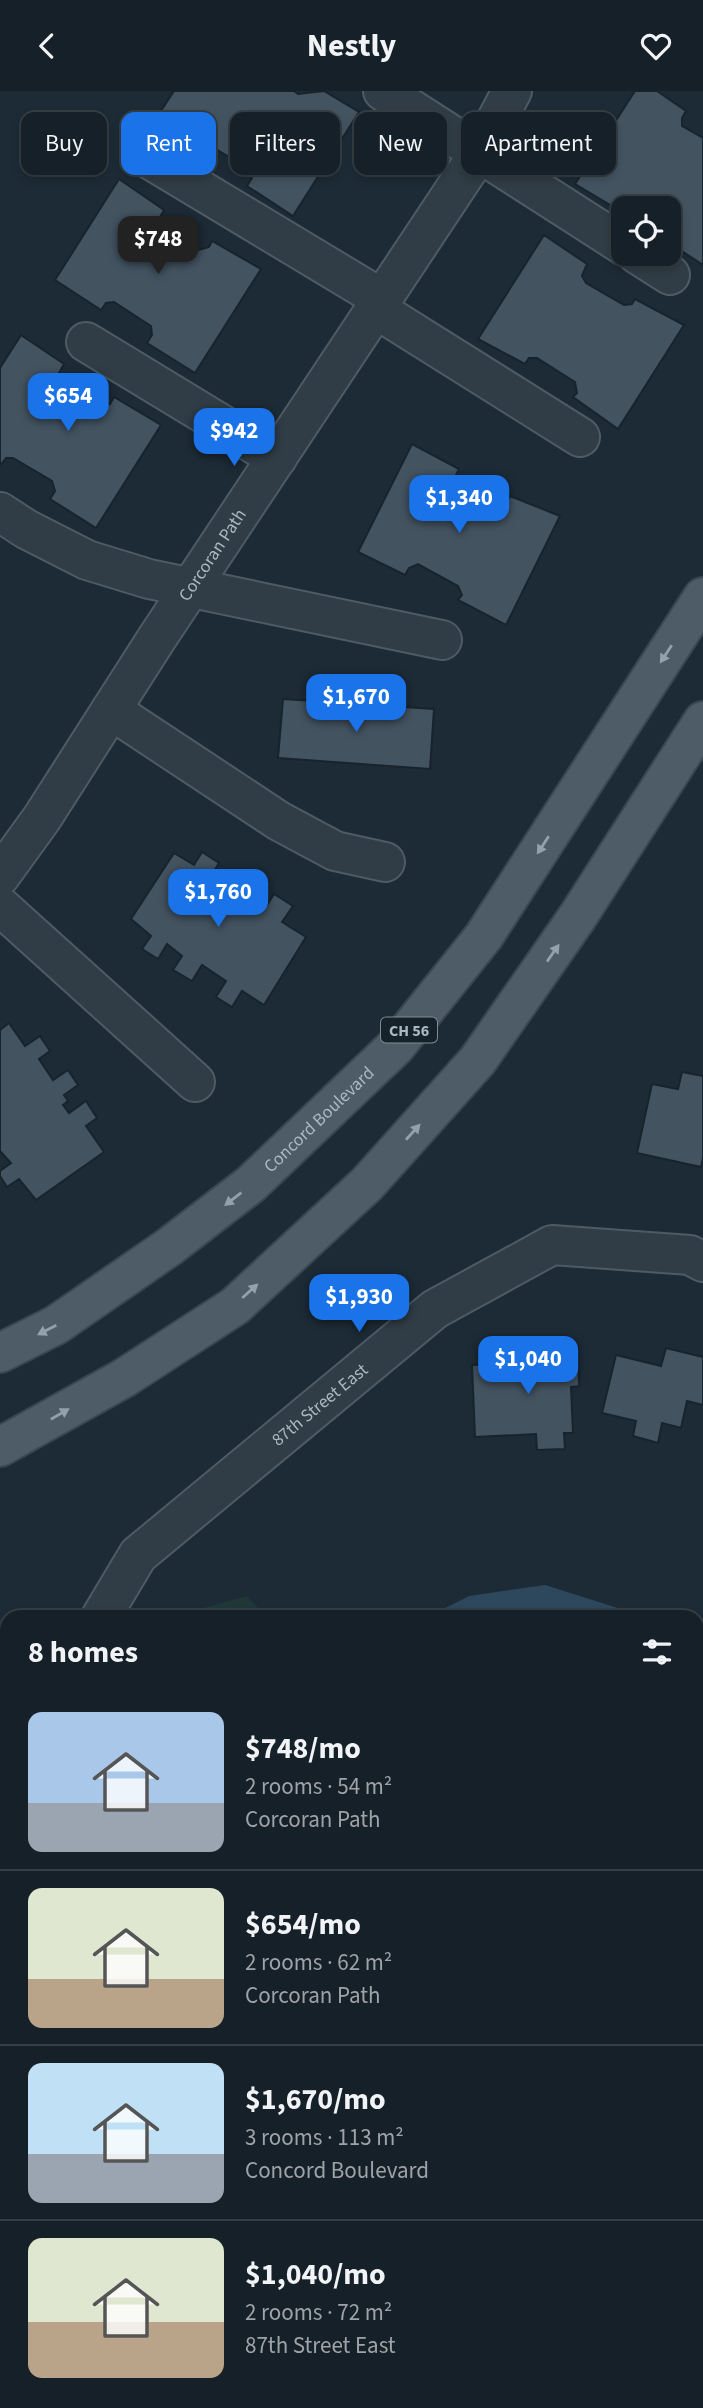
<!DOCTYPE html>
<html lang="en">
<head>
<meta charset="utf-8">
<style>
  :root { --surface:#162028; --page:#1f2830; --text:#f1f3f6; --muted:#9ea3a8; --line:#353e45; --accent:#1a73e8 }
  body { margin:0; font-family:"Source Sans 3",sans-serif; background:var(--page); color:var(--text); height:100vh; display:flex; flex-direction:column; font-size:26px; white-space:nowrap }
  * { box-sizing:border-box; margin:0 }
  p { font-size:23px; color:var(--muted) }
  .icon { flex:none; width:38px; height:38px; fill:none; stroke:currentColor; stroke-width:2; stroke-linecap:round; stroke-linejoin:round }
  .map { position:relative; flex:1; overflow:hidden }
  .drawer { position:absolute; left:0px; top:1519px; width:704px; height:798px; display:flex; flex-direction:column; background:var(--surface); border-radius:21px 21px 0 0; box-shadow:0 4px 10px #0003,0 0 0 2px var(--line) }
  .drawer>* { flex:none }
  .hud { position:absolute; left:21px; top:21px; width:662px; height:63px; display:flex; gap:14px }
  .fabs { position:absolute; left:611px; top:105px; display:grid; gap:14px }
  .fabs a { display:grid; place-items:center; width:70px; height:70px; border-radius:14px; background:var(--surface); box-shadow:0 4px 10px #0003,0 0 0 2px var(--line); font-size:35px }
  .price { position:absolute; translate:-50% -60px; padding:0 16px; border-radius:14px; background:var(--accent); color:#fff; font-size:23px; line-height:46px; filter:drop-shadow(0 2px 4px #0008) }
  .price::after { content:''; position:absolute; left:50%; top:42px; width:21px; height:16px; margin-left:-10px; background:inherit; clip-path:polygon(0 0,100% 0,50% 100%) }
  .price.current { background:#222; color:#fff }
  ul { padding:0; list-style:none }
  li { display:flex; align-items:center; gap:21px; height:175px; padding:0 28px }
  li+li { border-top:2px solid var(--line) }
  li span { display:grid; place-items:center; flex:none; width:196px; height:140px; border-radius:14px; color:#555 }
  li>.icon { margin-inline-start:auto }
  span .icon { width:84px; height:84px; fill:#fffc; stroke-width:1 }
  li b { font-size:30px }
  h2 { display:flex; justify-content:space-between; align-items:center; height:84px; padding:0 28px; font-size:30px }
  .pill { padding:0 24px; border-radius:14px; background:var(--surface); box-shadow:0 4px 10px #0003,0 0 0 2px var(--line); font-size:24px; line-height:63px }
  .pill.current { background:var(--accent); color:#fff }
  header { display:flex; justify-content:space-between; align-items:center; height:91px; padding:0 28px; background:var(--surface); font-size:32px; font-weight:700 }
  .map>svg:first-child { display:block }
  .green { fill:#1f3736 }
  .water { fill:#2d485c }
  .building { fill:#435360; stroke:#18242d; stroke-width:2 }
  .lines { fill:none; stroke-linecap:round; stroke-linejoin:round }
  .minor-casing { stroke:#4e5b65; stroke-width:42 }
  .major-casing { stroke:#3a4650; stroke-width:42 }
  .minor { stroke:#303d46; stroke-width:38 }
  .major { stroke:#4e5c67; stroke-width:38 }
  .oneway { fill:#93a1ad }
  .labels { text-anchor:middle; stroke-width:7; stroke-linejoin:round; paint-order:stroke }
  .shield { fill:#16222a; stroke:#7e8b96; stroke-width:2 }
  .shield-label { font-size:16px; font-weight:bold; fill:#aab8c4 }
  .street-label { font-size:18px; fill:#aab8c4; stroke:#16222a }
</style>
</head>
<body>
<header><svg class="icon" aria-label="back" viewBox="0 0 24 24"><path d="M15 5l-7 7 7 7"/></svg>Nestly<svg class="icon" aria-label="heart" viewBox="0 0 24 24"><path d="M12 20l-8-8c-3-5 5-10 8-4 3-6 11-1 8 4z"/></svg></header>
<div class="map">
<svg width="703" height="2317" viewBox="0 0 703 2317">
  <rect width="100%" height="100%" fill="#1d2b36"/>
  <!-- green -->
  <g class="green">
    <path d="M247 1505 266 1526H176L185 1522Z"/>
    <path d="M7 1779V2010L0 2026V1791Z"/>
  </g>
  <!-- water -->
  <g class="water">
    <path d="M545 1494 624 1519 640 1526H428L469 1505Z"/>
    <path d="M696 1562 703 1567V1863L701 1868 703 1873V2130L697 2136Z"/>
  </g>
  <!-- building -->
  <g class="building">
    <path d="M174 0H294L298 3 324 0 359 21 293 125 247 95 252 87 251 79 214 57H204L199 65 151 35Z"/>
    <path d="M635 0H657L686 20 682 27V35L703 47V174L671 153 676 144 675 137 668 133V117H643L635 112 626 114 622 121 575 93Z"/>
    <path d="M119 88 164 119 159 128 162 133 199 159 209 156 212 150 261 178 195 282 147 252 152 244 151 235 114 211 106 212 101 219 55 189Z"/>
    <path d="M544 144 587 173 582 185 586 192 624 214 632 213 635 208 684 234 618 338 573 306 577 302 575 291 537 267H529L525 273 478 248Z"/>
    <path d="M21 244 64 273 59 282 63 292 100 314 110 313 114 306 161 334 96 437 50 408 55 400 52 390 13 367H6L0 375V277Z"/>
    <path d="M412 353 459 378 456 384 458 393 499 413 507 411 510 405 560 425 506 534 458 509 462 504 458 495 418 473 409 477 405 484 358 461Z"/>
    <path d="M283 608 434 618 430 678 278 667Z"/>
    <path d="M202 761 219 772 211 785 227 796 235 783 258 797 249 811 263 820 274 803 293 815 282 831 306 846 264 914 242 900 232 916 216 906 226 890 202 874 192 890 173 879 182 865 167 853 158 868 142 858 151 845 131 828 174 762 194 774Z"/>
    <path d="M9 932 25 955 40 945 50 960 39 968 53 989 68 979 78 994 64 1004 68 1010 63 1014 69 1022 86 1010 97 1027 86 1035 104 1061 36 1109 19 1088 7 1096 0 1085V1080L11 1072 0 1060V939Z"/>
    <path d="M682 981 703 985V1067L701 1076 637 1062 652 993 678 998Z"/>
    <path d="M578 1254 579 1295 571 1296 573 1342H564L565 1358 537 1359 536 1343 475 1346 472 1274 524 1272 523 1256Z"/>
    <path d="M666 1257 703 1266V1314L687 1310 681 1337 662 1332 658 1352 633 1345 636 1330 602 1322 616 1264 661 1275Z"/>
  </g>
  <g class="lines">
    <!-- minor casing -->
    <g class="minor-casing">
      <g id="minor">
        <path d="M383 0 623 154"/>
        <path d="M146 66 382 208"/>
        <path d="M637 163 670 184"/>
        <path d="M376 218 580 346"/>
        <path d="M86 251 277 367"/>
        <path d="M0 421 26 438 87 469 149 488 442 549"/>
        <path d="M111 619 279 730 335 760 385 771"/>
        <path id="s1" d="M0 785 42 727 157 547 479 62 512 0"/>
        <path d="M0 815 195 991"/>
        <path id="s2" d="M101 1526 138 1464 435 1218 552 1154 690 1164 703 1171"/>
        <path d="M0 1696 7 1684"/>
      </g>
    </g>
    <!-- major casing -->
    <g class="major-casing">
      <g id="major">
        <path id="s3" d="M0 1262 56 1234 169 1156 251 1093 396 955 484 845 703 506"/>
        <path d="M0 1356 124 1287 235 1215 367 1093 478 969 578 825 703 630"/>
      </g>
    </g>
    <!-- minor -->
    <use href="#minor" class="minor"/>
    <!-- major -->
    <use href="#major" class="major"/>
  </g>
  <!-- one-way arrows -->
  <defs><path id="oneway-solid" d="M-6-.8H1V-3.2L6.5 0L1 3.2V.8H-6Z" transform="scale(1.75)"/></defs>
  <g class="oneway">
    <use href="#oneway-solid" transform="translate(666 563) rotate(123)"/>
    <use href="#oneway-solid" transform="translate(543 754) rotate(123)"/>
    <use href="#oneway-solid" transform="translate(553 862) rotate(-55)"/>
    <use href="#oneway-solid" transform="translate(413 1041) rotate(-48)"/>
    <use href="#oneway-solid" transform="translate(233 1108) rotate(142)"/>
    <use href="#oneway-solid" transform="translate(250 1200) rotate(-42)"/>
    <use href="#oneway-solid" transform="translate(47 1239) rotate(153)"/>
    <use href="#oneway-solid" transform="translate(60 1323) rotate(-30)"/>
  </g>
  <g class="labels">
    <!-- shield labels -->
    <rect class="shield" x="381" y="926.5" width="56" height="25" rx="5"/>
    <g class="shield-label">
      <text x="409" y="945">CH 56</text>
    </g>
    <!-- street labels -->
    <g class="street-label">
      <text dy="6" stroke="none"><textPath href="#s1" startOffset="385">Corcoran Path</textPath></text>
      <text dy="6" stroke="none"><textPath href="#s3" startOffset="397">Concord Boulevard</textPath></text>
      <text dy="6" stroke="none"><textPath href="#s2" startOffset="308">87th Street East</textPath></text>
    </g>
  </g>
</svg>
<div class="fabs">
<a><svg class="icon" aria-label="locate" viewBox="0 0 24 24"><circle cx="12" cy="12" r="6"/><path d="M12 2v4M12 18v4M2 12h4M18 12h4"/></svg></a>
</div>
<b class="price current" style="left:158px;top:185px">$748</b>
<b class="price" style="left:68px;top:342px">$654</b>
<b class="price" style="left:234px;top:377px">$942</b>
<b class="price" style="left:459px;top:444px">$1,340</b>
<b class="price" style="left:356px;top:643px">$1,670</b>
<b class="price" style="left:218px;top:838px">$1,760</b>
<b class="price" style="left:359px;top:1243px">$1,930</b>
<b class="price" style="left:528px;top:1305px">$1,040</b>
<div class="hud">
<a class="pill">Buy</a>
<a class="pill current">Rent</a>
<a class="pill">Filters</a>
<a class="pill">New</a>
<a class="pill">Apartment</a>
</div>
<section class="drawer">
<h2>8 homes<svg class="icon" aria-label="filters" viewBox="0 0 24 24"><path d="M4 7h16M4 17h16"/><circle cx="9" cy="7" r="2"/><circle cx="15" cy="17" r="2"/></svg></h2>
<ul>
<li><span style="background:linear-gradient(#a9c7e8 65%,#9aa5b1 0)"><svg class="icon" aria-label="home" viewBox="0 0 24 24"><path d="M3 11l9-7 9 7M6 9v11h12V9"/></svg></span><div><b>$748/mo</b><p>2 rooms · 54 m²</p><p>Corcoran Path</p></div></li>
<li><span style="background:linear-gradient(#dfe7d0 65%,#b9a48a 0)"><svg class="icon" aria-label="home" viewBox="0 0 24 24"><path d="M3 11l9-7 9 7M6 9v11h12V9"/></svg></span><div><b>$654/mo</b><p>2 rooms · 62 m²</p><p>Corcoran Path</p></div></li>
<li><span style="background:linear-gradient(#bfe0f5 65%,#9aa5b1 0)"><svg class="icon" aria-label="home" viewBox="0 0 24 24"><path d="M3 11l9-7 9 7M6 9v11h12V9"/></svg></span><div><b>$1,670/mo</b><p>3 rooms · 113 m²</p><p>Concord Boulevard</p></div></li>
<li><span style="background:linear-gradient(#dfe7d0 60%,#b9a48a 0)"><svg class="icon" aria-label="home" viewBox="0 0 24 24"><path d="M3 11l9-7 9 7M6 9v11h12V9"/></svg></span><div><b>$1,040/mo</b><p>2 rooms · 72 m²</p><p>87th Street East</p></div></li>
</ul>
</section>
</div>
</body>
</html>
